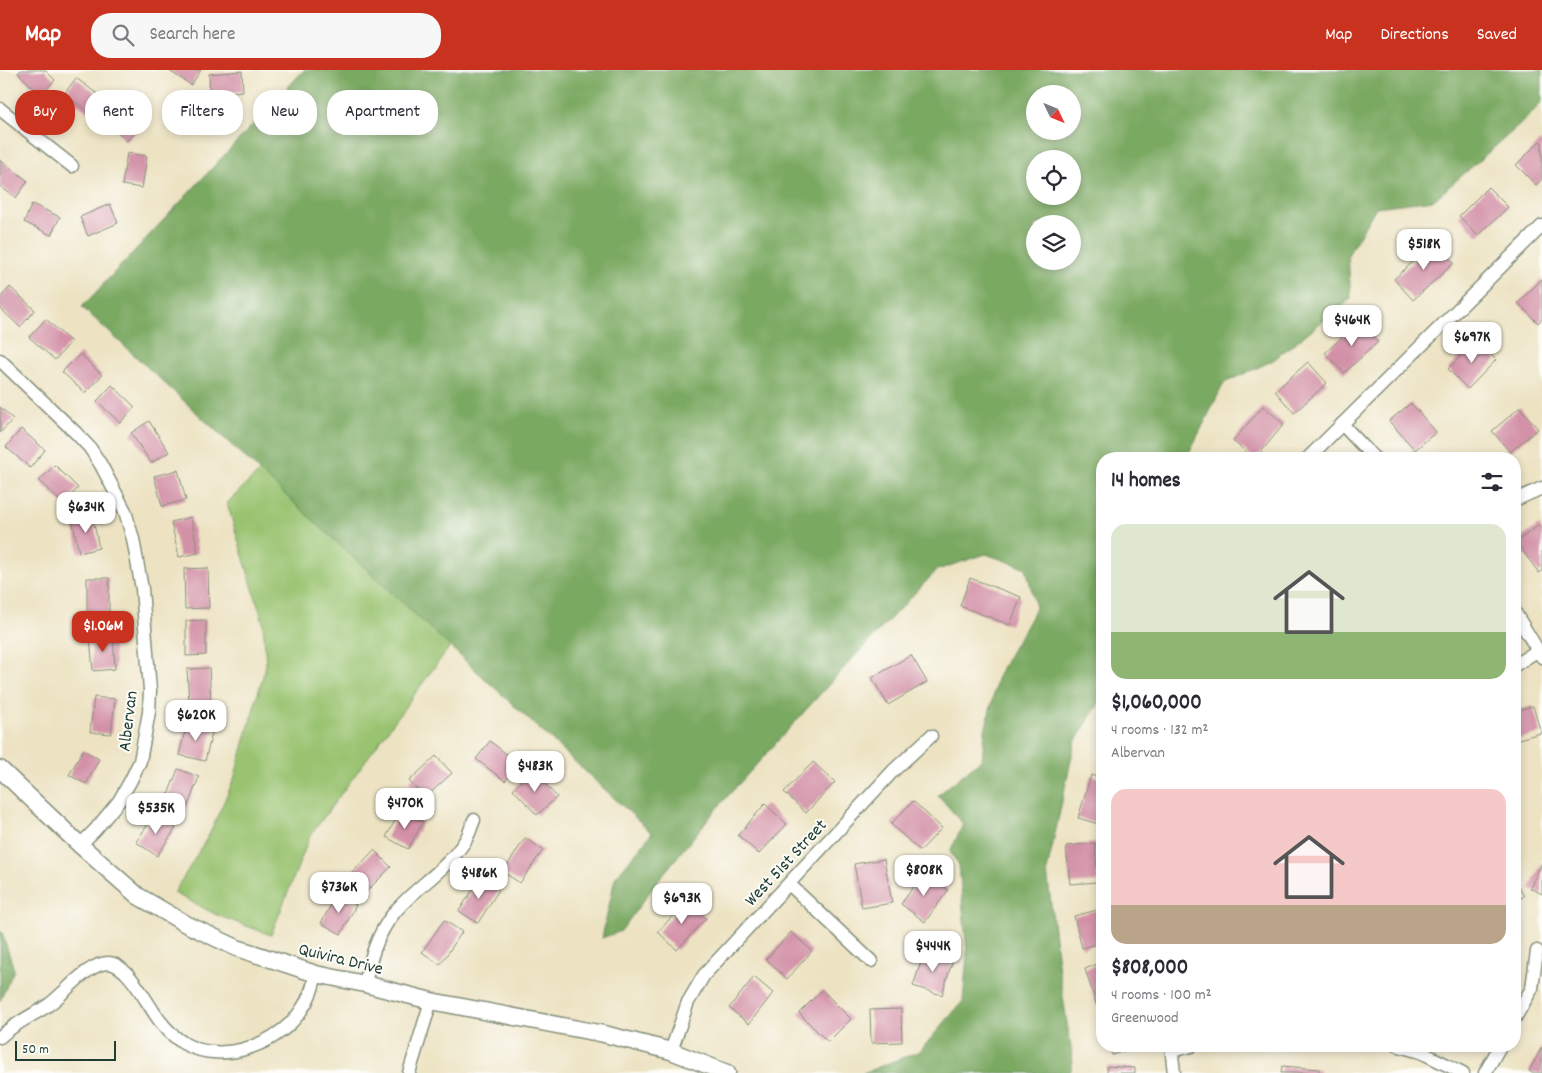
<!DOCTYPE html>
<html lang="en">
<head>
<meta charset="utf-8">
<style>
  :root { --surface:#fff; --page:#f7f7f7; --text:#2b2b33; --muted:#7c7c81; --accent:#c8321e }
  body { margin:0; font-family:Dekko,sans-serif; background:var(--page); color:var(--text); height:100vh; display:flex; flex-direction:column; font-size:19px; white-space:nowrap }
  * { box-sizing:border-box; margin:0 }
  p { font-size:16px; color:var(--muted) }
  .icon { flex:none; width:28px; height:28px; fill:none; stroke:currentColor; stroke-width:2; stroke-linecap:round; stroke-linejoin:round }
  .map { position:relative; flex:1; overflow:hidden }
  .sheet { position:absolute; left:1096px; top:382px; width:425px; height:600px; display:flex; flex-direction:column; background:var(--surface); border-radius:20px; box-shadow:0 2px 8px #0003 }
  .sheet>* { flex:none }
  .guide { position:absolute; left:15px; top:20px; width:475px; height:45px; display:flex; gap:10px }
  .needle { width:32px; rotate:133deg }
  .controls { position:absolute; left:1026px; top:15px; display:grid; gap:10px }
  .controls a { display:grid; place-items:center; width:55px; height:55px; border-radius:50%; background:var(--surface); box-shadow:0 2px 8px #0003; font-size:25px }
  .scale { position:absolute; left:15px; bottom:12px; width:101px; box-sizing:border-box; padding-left:5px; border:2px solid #1f3d34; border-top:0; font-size:14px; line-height:18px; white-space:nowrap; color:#1f3d34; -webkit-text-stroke:4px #fdfcf7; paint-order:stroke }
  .price { position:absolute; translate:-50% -42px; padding:0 11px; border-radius:10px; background:#fff; color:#222; font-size:16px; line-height:32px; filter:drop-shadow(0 1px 2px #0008) }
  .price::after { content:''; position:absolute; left:50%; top:30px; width:15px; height:11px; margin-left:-8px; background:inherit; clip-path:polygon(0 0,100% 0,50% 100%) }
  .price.current { background:var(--accent); color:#fff }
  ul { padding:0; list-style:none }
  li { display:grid; align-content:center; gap:10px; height:265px; padding:0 15px }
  li span { display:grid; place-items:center; height:155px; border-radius:15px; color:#555 }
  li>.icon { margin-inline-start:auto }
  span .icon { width:90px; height:90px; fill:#fffc; stroke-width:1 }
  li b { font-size:21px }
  h2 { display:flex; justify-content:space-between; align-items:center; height:60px; padding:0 15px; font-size:21px }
  .tag { padding:0 18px; border-radius:20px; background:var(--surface); box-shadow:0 2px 8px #0003; font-size:18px; line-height:45px }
  .tag.current { background:var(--accent); color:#fff }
  header { display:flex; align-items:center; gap:30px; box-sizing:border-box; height:70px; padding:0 25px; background:var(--accent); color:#fff }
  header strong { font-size:24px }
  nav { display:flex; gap:28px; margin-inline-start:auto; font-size:18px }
  .search { width:350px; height:45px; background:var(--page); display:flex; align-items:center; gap:12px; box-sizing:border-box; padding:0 18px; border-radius:20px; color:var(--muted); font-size:19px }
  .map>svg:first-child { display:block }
  .green { fill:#99c370; stroke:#5c8052 }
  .forest { fill:#7aa962; stroke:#4c734b; fill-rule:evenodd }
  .building { fill:#d391a7 }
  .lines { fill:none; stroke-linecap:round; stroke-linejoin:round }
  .minor-casing { stroke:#86907c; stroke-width:15 }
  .major-casing { stroke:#86907c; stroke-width:19 }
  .minor { stroke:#fff; stroke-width:12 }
  .major { stroke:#fff; stroke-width:16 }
  .labels { text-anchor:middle; stroke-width:4; stroke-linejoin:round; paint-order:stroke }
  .street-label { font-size:18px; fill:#1f3d34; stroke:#fdfcf7 }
</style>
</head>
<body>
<header>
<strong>Map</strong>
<div class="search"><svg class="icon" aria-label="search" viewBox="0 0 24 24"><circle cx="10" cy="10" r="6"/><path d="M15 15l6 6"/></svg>Search here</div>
<nav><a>Map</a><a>Directions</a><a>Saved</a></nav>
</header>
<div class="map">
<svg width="1542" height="1003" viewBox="0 0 1542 1003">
  <rect width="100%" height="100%" fill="#fdfcf7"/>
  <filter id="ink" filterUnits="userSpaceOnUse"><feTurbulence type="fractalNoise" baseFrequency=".02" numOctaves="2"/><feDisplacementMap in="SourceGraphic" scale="10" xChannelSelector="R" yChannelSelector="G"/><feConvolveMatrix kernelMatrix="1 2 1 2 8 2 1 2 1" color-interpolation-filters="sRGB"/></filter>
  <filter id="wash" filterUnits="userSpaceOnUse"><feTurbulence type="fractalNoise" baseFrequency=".0096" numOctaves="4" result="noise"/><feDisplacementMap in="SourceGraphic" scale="20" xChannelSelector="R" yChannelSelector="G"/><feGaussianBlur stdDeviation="1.12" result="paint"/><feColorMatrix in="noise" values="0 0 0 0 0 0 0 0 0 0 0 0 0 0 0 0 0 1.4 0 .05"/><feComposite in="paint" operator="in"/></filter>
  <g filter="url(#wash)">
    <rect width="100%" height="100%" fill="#ede3c3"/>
    <!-- green -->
    <path class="green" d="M260 401 450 576 310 766 271 865 219 846 174 823 210 763 234 709 266 595 263 552 227 433Z"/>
    <!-- forest -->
    <g class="forest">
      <path d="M304 0H1542V32L1523 52 1434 130 1376 137 1348 185 1351 229 1272 291 1224 313 1186 389H1102V628L1075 672 1047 801 1059 901 1073 991 1070 1003H863L920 981 963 931 967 883 959 795 950 782 963 754 938 725 982 689 985 661 998 605 1036 538 1026 498 986 484 937 500 852 589 718 737 656 813 621 861 602 868 615 808 652 763 82 237ZM1035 24H1072V61H1035ZM1035 89H1072V126H1035ZM1035 154H1072V191H1035Z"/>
      <path d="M0 862H2L14 900 0 931Z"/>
    </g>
    <g id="blocks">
      <!-- building -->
      <g class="building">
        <path d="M21 0H45L55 10 41 25 18 3Z"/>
        <path d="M168 0H201L191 15Z"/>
        <path d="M242 1 243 21 210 24 209 4Z"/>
        <path d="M76 8 100 26 88 42 64 24Z"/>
        <path d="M119 32 141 58 126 71 104 45Z"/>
        <path d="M1540 71 1542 73V109L1536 115 1516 95Z"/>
        <path d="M127 83 147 86 142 118 122 115Z"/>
        <path d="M0 90 28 111 16 128 0 116Z"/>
        <path d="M1488 117 1508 137 1478 166 1459 146Z"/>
        <path d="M32 134 60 147 51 165 24 152Z"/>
        <path d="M110 134 118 153 88 166 80 147Z"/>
        <path d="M1435 172 1454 193 1413 230 1394 209Z"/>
        <path d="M1542 209V249L1538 253 1518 233Z"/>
        <path d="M10 217 35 240 20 257 0 238V228Z"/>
        <path d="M46 249 71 272 55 290 29 267Z"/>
        <path d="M1359 251 1378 272 1344 303 1325 283Z"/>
        <path d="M1476 270 1496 290 1468 319 1448 299Z"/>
        <path d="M80 284 102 305 85 323 62 302Z"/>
        <path d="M1308 292 1327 313 1294 343 1275 321Z"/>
        <path d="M112 315 135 337 120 353 97 331Z"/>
        <path d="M1411 333 1436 362 1415 380 1389 351Z"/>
        <path d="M1263 336 1284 354 1255 389 1233 371Z"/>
        <path d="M0 337 13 349 0 363Z"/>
        <path d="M1520 337 1538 359 1510 382 1492 361Z"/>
        <path d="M149 351 169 382 151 393 131 363Z"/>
        <path d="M21 359 45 380 30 398 6 377Z"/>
        <path d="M55 395 78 418 63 434 39 411Z"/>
        <path d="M178 400 186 430 162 436 154 406Z"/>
        <path d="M92 444 99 478 79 483 72 449Z"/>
        <path d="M191 447 198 483 179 487 171 452Z"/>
        <path d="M1539 455 1542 460V501L1539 503 1516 472Z"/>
        <path d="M208 498 209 538 185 539 184 499Z"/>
        <rect x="87" y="508" width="22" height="35"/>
        <path d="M970 508 1021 527 1010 555 960 536Z"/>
        <path d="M206 550V585L186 586V551Z"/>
        <path d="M113 566 115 599 93 601 90 567Z"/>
        <path d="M911 585 927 612 888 635 872 608Z"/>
        <path d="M209 598 211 632 189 633 187 599Z"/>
        <path d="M94 627 115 629 111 664 90 662Z"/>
        <path d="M1533 636 1541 663 1515 670V641Z"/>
        <path d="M187 653 213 659 205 691 179 685Z"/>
        <path d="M490 671 519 694 505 711 476 689Z"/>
        <path d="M83 680 99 689 86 714 69 705Z"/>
        <path d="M436 686 452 703 425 728 409 711Z"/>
        <path d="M813 692 835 712 806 743 784 722Z"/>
        <path d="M178 699 199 707 185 743 164 735Z"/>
        <path d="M533 700 557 727 537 745 513 719Z"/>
        <path d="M1091 705 1102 709V755L1078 748Z"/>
        <path d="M913 731 942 758 920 781 891 754Z"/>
        <path d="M765 734 787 754 759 784 738 765Z"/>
        <path d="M401 740 423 752 408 779 386 767Z"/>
        <path d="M155 744 176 758 157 786 136 772Z"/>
        <path d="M525 768 543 780 520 813 503 802Z"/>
        <path d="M1095 773 1098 812 1070 814 1066 776Z"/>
        <path d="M374 780 391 797 366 822 350 805Z"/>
        <path d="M884 789 892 833 862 838 854 794Z"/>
        <path d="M1542 793V824L1530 818Z"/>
        <path d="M924 802 948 820 925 852 901 834Z"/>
        <path d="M481 807 500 818 478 853 459 841Z"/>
        <path d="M1515 812 1524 826 1515 832Z"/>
        <path d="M337 824 356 835 341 864 321 853Z"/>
        <path d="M687 830 706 848 677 880 658 862Z"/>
        <path d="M1101 839 1102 873 1082 878 1074 846Z"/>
        <path d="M444 850 462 862 440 895 422 882Z"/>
        <path d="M791 862 812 881 787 909 766 889Z"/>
        <path d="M925 880 953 889 942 925 913 916Z"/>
        <path d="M1102 892V934L1097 936 1085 899Z"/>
        <path d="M754 907 773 923 749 954 729 938Z"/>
        <path d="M822 920 851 949 828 972 799 943Z"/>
        <path d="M901 939 902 972 871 973 870 940Z"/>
        <path d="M1109 976H1137L1138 977 1112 985Z"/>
        <path d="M1542 977V1003H1532L1529 1001Z"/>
        <path d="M1107 996 1135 998V1003H1107Z"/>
        <path d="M1282 996 1319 999V1003H1281Z"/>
      </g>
    </g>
  </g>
  <g filter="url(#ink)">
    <use href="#blocks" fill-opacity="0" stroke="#86907c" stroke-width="1"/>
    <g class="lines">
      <!-- minor casing -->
      <g class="minor-casing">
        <g id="minor">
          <path d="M0 39 72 96"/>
          <path d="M0 290 76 363 90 378 101 395 125 441 133 469 142 519 150 620 149 642 140 691 131 710 119 731 95 760 80 775"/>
          <path d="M1342 354 1375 389"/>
          <path d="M1307 389 1542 156"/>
          <path d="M1515 430 1542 418"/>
          <path d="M1515 543 1542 587"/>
          <path d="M1515 595 1537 581"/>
          <path d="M789 814 871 891"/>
          <path d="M365 914C370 889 377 864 394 843 415 817 446 801 465 771 469 765 471 757 474 750"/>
          <path d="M1515 948 1532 918 1537 881"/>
          <path d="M0 967C15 953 30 947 47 936 65 924 86 894 108 893 128 893 148 936 160 951 167 960 175 968 185 974 223 995 280 974 302 939 310 928 313 917 316 904"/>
          <path d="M1171 976 1174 1003"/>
          <path d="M1399 976 1421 982 1463 1003"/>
          <path d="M671 981 688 932 704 905 893 701 931 666"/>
          <path d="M1172 981 1191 976"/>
          <path d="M409 1003 431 931"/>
          <path d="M1485 1003 1500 976"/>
        </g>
      </g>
      <!-- major casing -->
      <g class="major-casing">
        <path id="major" d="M0 699 80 775 138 826 186 854 237 878 316 904 365 914 431 931 604 964 671 981 727 1003"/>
      </g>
      <!-- minor -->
      <use href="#minor" class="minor"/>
      <!-- major -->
      <use href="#major" class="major"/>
    </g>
  </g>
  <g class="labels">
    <!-- street labels -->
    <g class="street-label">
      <text transform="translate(127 651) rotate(-83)" y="6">Albervan</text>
      <text transform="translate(785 792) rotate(-47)" y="6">West 51st Street</text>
      <text transform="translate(341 888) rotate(14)" y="6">Quivira Drive</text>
    </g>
  </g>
</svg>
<div class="controls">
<a><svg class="needle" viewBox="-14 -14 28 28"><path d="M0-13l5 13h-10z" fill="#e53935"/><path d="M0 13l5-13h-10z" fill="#7c7c81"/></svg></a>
<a><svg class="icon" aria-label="locate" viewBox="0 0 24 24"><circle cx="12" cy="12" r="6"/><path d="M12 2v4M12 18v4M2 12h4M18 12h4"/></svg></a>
<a><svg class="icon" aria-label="layers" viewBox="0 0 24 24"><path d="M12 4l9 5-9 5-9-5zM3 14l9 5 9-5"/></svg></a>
</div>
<div class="scale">50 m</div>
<b class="price" style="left:1424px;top:201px">$518K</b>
<b class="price" style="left:1352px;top:277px">$464K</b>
<b class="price" style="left:1472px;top:294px">$697K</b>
<b class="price" style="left:86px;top:464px">$634K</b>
<b class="price current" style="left:103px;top:583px">$1.06M</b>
<b class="price" style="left:196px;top:672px">$620K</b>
<b class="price" style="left:535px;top:723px">$483K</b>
<b class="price" style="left:405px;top:760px">$470K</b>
<b class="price" style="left:156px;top:765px">$535K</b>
<b class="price" style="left:924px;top:827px">$808K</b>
<b class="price" style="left:479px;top:830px">$486K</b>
<b class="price" style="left:339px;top:844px">$736K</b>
<b class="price" style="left:682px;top:855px">$693K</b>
<b class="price" style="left:933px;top:903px">$444K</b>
<div class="guide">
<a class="tag current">Buy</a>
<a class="tag">Rent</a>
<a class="tag">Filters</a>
<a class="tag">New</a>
<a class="tag">Apartment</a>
</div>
<section class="sheet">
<h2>14 homes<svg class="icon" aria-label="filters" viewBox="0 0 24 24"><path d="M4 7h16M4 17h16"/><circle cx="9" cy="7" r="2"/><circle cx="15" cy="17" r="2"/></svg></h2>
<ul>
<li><span style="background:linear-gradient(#dfe7d0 70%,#8fb573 0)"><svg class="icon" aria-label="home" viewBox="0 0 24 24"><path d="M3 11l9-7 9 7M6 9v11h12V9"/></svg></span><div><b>$1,060,000</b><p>4 rooms · 132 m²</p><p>Albervan</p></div></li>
<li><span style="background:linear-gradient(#f6c9c9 75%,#b9a48a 0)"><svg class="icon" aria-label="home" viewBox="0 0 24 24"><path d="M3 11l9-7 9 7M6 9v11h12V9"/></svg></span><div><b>$808,000</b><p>4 rooms · 100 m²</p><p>Greenwood</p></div></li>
</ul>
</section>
</div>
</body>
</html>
